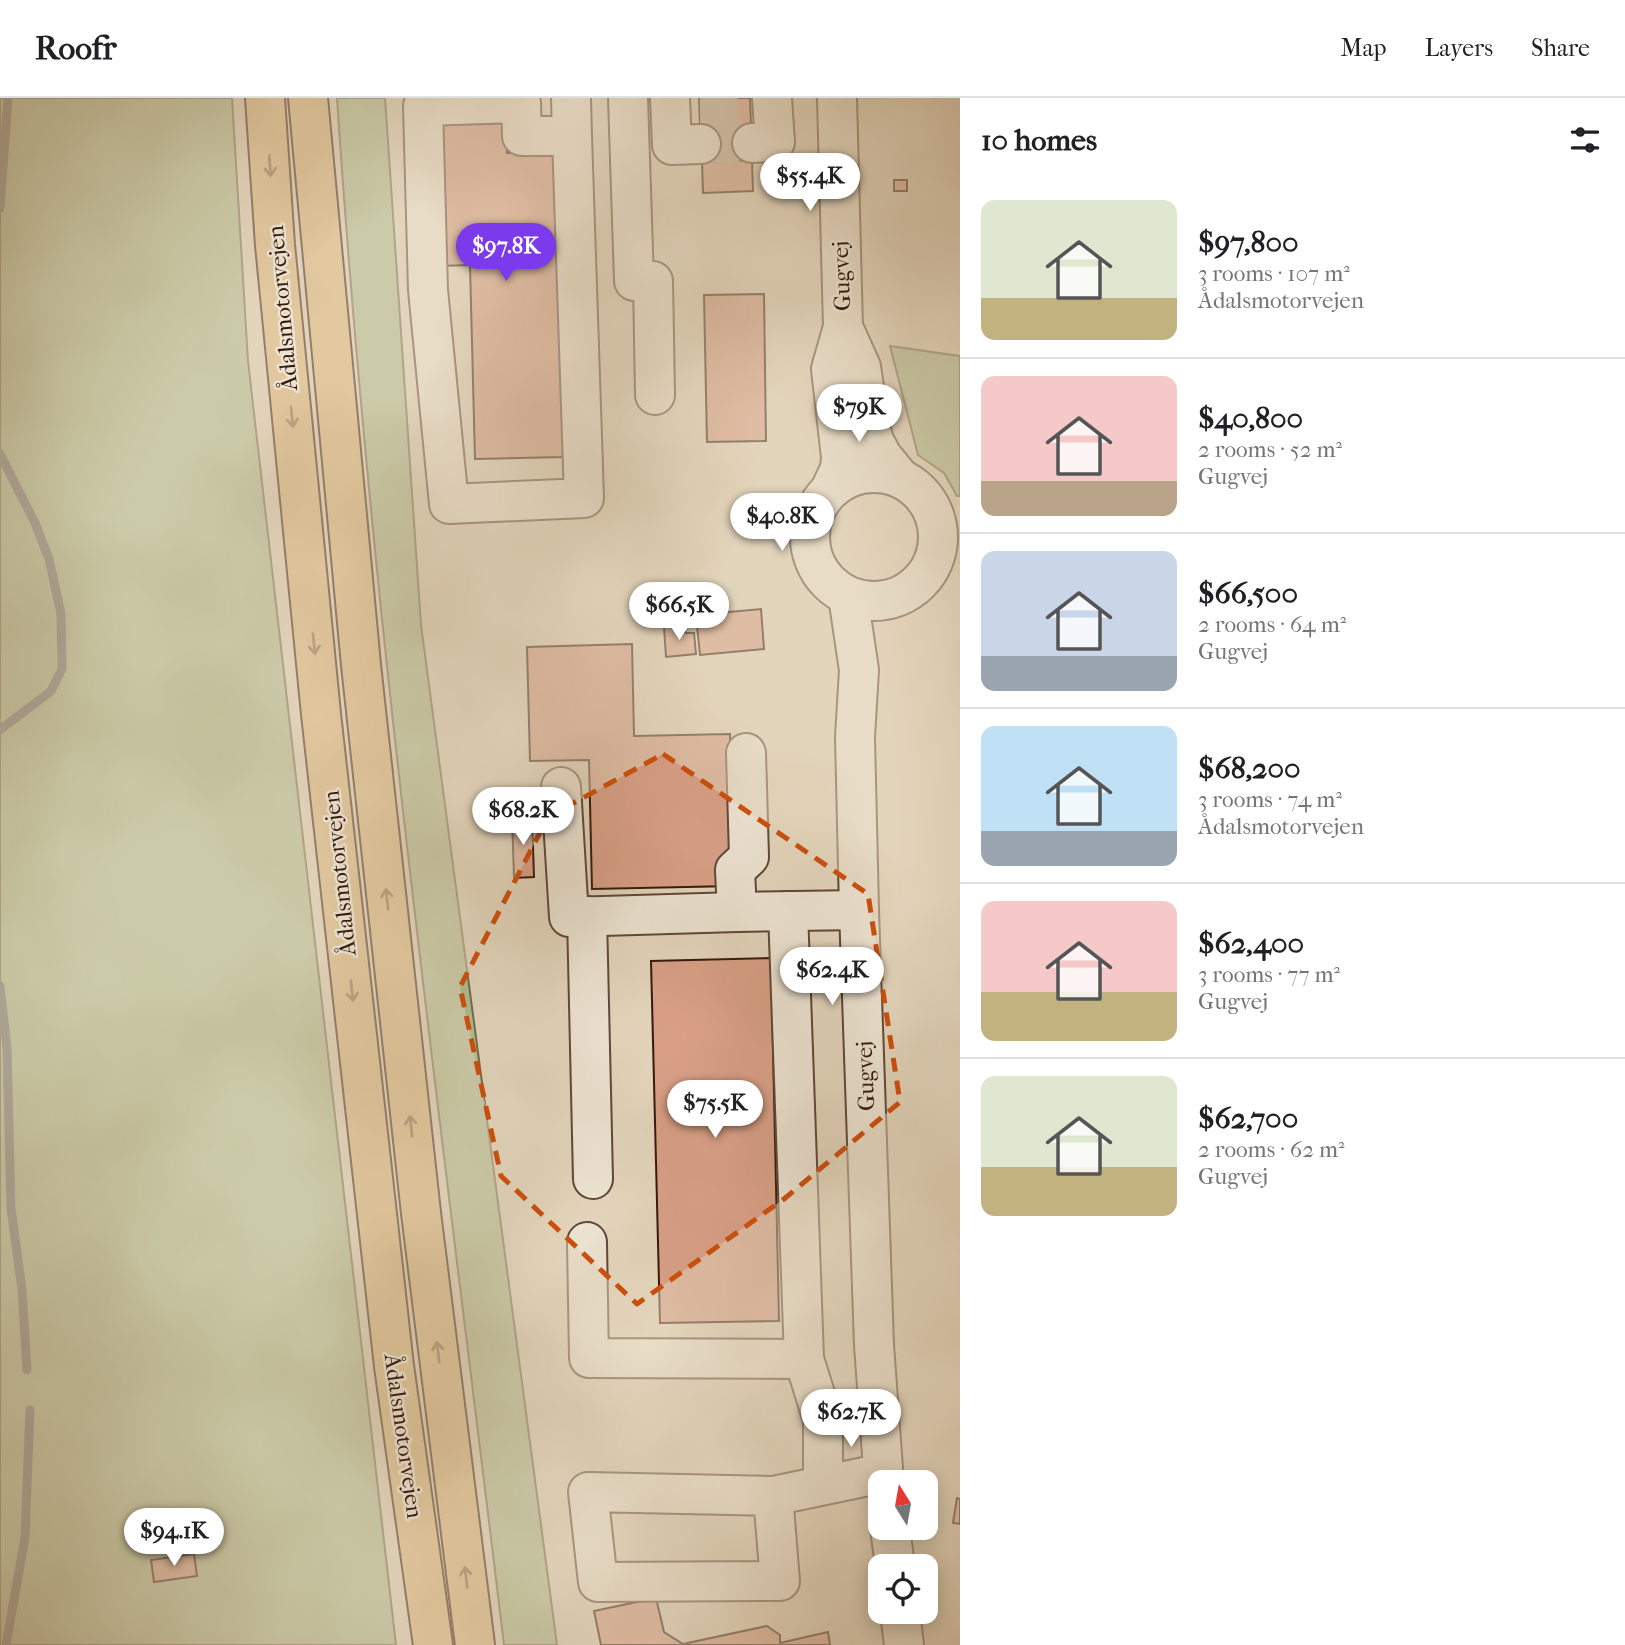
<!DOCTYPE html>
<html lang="en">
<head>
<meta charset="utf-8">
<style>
  :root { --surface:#fff; --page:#f2f2f2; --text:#202124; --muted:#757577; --line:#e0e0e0; --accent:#7c3aed }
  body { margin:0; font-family:"IM FELL French Canon",serif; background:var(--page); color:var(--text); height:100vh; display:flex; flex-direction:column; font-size:26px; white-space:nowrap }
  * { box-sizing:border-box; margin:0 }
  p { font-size:23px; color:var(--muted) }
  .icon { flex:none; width:38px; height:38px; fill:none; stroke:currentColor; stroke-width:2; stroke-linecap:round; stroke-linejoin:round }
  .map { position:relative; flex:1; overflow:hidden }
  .panel { display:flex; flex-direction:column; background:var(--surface); width:665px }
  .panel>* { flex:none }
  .needle { width:46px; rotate:349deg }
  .controls { position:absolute; left:868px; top:1372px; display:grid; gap:14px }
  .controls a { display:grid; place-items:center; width:70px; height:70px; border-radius:14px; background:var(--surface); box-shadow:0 4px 18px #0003; font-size:35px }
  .price { position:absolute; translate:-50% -60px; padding:0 16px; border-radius:24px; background:#fff; color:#222; font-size:23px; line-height:46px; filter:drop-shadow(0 2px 4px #0008) }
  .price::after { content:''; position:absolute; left:50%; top:42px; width:21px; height:16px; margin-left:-10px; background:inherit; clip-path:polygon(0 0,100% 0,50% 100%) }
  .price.on { background:var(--accent); color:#fff }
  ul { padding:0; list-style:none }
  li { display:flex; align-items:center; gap:21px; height:175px; padding:0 21px }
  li+li { border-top:2px solid var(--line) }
  li span { display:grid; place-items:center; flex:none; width:196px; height:140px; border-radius:14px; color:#555 }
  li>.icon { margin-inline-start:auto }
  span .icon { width:84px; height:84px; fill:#fffc; stroke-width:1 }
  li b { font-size:30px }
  h2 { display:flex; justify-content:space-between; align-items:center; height:84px; padding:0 21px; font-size:30px }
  header { display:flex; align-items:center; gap:42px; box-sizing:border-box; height:98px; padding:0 35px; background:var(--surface); border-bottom:2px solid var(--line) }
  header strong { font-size:33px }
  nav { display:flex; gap:38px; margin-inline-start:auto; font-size:24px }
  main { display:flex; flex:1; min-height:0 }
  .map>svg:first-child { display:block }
  .green { fill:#b0be93; stroke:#726b50; stroke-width:2 }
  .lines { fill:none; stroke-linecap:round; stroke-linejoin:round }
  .stream { stroke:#727775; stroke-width:9 }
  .building { fill:#d9a087; stroke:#35180d; stroke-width:2 }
  .minor-tunnel { stroke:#c0af99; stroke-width:38; stroke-dasharray:38 19; stroke-linecap:butt }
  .minor-casing { stroke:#604739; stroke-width:42 }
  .highway-casing { stroke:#35180d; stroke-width:42 }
  .minor { stroke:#ede4d3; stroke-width:38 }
  .highway { stroke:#e2ba7e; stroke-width:38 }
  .oneway { stroke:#8c6946 }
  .marked { fill:none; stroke:#cd4f0c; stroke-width:5; stroke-dasharray:14 9; stroke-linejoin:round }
  .labels { text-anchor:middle; stroke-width:5; stroke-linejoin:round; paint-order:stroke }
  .street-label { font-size:23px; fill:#35180d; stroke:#ede4d3 }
</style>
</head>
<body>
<header>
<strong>Roofr</strong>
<nav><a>Map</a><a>Layers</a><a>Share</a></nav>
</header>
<main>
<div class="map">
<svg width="960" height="1547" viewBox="0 0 960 1547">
  <rect width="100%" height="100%" fill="#e3d5bc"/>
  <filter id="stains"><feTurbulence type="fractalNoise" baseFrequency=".00286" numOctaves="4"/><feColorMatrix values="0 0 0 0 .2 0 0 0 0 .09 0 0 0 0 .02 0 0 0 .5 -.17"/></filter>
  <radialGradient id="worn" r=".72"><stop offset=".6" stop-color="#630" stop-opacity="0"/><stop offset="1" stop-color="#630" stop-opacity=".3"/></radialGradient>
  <!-- green -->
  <g class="green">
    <path d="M0 0H232L248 263 396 1547H0Z"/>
    <path d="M337 0H385L421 527 557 1547H504C442 1032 371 518 337 0Z"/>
    <path d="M890 248 960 258V398H957L944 375 918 357Z"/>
  </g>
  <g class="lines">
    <!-- stream -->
    <g class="stream">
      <path d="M0 110 8 0"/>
      <path d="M0 356 35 425 49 461 61 516 62 571 51 593 0 632"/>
      <path d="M0 888 7 950 11 1110 22 1192 27 1272"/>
      <path d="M6 1547 25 1439 30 1312"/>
    </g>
  </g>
  <!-- building -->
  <g class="building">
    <path d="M699 0H750L752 53 701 55Z"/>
    <path d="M506 21 507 55 557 53 564 359 475 361 470 167 439 168 436 23Z"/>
    <path d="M752 62 753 93 703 95 702 64Z"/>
    <rect x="894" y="82" width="13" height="11"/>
    <path d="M764 196 766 343 707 344 704 197Z"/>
    <path d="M761 511 764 551 700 557 696 517Z"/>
    <path d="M684 527 685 535H694L696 556 666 559 664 529Z"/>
    <path d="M632 546 634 638 730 636 733 788 592 791 589 662 530 663 527 549Z"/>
    <path d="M512 718H532L534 779 514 780Z"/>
    <path d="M771 860 779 1223 660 1225 651 863Z"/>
    <path d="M957 1400 960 1401V1426L953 1425Z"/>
    <path d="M194 1456 197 1478 154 1484 151 1462Z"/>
    <path d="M656 1500 664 1534 683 1546 767 1528 780 1537V1545L828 1534 830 1547H601L594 1513Z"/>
  </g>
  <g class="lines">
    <!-- minor-tunnel -->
    <g class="minor-tunnel">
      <path d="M700 17 750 16"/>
      <path d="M701 46 752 45"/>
    </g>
    <!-- minor casing -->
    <g class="minor-casing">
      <g id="minor">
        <path d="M571 0 572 38 584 400 449 406 428 192 423 8 521 5 522 38H572"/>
        <path d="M628 0 634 183H653L655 297"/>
        <path d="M670 0 672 47 701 46"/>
        <path d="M752 45 775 44 772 0"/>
        <path d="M843 229 861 269 870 328 874 343 882 358 900 380"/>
        <circle cx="874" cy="439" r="64"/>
        <path d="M830 392 840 371 841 359 831 271 843 229 837 0"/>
        <path d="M848 498 859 572 855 639 859 812 874 1247 884 1384"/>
        <path d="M746 655 749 759 735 772 737 814 859 812"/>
        <path d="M561 689 569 819 737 814"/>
        <path d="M788 813 804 1261"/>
        <path d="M587 818 593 1081"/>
        <path d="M587 1144 589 1260 804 1261 823 1322V1386"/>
        <path d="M773 1398 588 1394 598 1484 780 1483 773 1398 883 1375"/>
        <path d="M890 1430 895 1468"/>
        <path d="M900 1514 904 1547"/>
      </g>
    </g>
    <!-- highway casing -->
    <g class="highway-casing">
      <g id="highway">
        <path d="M265 0 275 147 321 616 394 1268 433 1547"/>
        <path d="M308 0 361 567 421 1115 475 1547"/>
      </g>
    </g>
    <!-- minor -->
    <use href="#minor" class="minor"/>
    <!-- highway -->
    <use href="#highway" class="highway"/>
  </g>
  <!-- one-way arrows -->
  <defs><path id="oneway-shaft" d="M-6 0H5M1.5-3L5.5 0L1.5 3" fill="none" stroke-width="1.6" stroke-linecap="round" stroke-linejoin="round" transform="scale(1.75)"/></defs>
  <g class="oneway">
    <use href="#oneway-shaft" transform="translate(270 68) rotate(86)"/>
    <use href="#oneway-shaft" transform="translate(292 319) rotate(84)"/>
    <use href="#oneway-shaft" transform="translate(314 546) rotate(84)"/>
    <use href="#oneway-shaft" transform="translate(387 801) rotate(-96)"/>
    <use href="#oneway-shaft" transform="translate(352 893) rotate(84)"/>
    <use href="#oneway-shaft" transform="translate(411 1028) rotate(-96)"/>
    <use href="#oneway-shaft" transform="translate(438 1254) rotate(-97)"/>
    <use href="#oneway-shaft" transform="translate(466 1479) rotate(-97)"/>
  </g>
  <!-- marked area -->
  <path d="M0 0H960V1547H0ZM663 656 868 796 900 1004 784 1101 637 1206 501 1078 460 889 548 719Z" fill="#e3d5bc" fill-opacity=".55" fill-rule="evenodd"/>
  <path class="marked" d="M663 656 868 796 900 1004 784 1101 637 1206 501 1078 460 889 548 719Z"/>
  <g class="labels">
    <!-- street labels -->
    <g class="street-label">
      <text transform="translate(841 178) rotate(-92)" y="8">Gugvej</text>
      <text transform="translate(282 210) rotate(-95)" y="8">Ådalsmotorvejen</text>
      <text transform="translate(339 775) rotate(-96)" y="8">Ådalsmotorvejen</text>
      <text transform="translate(865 978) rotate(-92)" y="8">Gugvej</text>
      <text transform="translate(404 1338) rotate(82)" y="8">Ådalsmotorvejen</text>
    </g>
  </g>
  <rect width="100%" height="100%" filter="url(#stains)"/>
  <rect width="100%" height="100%" fill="url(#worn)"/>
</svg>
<div class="controls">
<a><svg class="needle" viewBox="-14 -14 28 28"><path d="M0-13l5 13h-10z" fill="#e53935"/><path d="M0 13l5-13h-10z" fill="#757577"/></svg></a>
<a><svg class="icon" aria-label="locate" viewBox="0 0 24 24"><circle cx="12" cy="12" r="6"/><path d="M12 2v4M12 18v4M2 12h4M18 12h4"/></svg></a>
</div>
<b class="price" style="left:810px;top:115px">$55.4K</b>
<b class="price on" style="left:506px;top:185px">$97.8K</b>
<b class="price" style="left:859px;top:346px">$79K</b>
<b class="price" style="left:782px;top:455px">$40.8K</b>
<b class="price" style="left:679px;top:544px">$66.5K</b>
<b class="price" style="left:523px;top:749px">$68.2K</b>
<b class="price" style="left:832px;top:909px">$62.4K</b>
<b class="price" style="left:715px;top:1042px">$75.5K</b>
<b class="price" style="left:851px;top:1351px">$62.7K</b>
<b class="price" style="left:174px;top:1470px">$94.1K</b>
</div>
<section class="panel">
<h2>10 homes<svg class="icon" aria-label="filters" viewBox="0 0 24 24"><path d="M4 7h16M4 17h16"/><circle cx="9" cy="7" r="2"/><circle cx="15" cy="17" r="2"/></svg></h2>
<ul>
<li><span style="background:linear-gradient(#dfe7d0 70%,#c2b280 0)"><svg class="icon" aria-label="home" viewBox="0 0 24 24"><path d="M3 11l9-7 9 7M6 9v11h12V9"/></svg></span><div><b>$97,800</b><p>3 rooms · 107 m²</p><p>Ådalsmotorvejen</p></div></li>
<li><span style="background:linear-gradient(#f6c9c9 75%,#b9a48a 0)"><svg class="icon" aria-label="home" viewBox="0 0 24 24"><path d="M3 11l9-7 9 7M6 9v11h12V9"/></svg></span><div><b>$40,800</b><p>2 rooms · 52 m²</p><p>Gugvej</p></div></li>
<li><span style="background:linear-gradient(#c9d6e8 75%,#9aa5b1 0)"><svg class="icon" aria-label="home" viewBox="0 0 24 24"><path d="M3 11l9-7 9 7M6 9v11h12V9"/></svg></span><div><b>$66,500</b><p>2 rooms · 64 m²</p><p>Gugvej</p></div></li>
<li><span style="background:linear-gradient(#bfe0f5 75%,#9aa5b1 0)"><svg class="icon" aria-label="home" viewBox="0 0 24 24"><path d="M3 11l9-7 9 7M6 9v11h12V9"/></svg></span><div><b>$68,200</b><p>3 rooms · 74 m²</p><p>Ådalsmotorvejen</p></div></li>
<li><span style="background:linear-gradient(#f6c9c9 65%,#c2b280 0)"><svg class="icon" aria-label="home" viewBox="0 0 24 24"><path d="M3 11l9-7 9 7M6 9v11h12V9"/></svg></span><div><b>$62,400</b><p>3 rooms · 77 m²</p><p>Gugvej</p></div></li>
<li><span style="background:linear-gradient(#dfe7d0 65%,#c2b280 0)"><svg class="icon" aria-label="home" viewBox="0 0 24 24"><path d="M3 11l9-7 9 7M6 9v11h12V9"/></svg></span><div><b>$62,700</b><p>2 rooms · 62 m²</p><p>Gugvej</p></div></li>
</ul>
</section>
</main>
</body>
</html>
